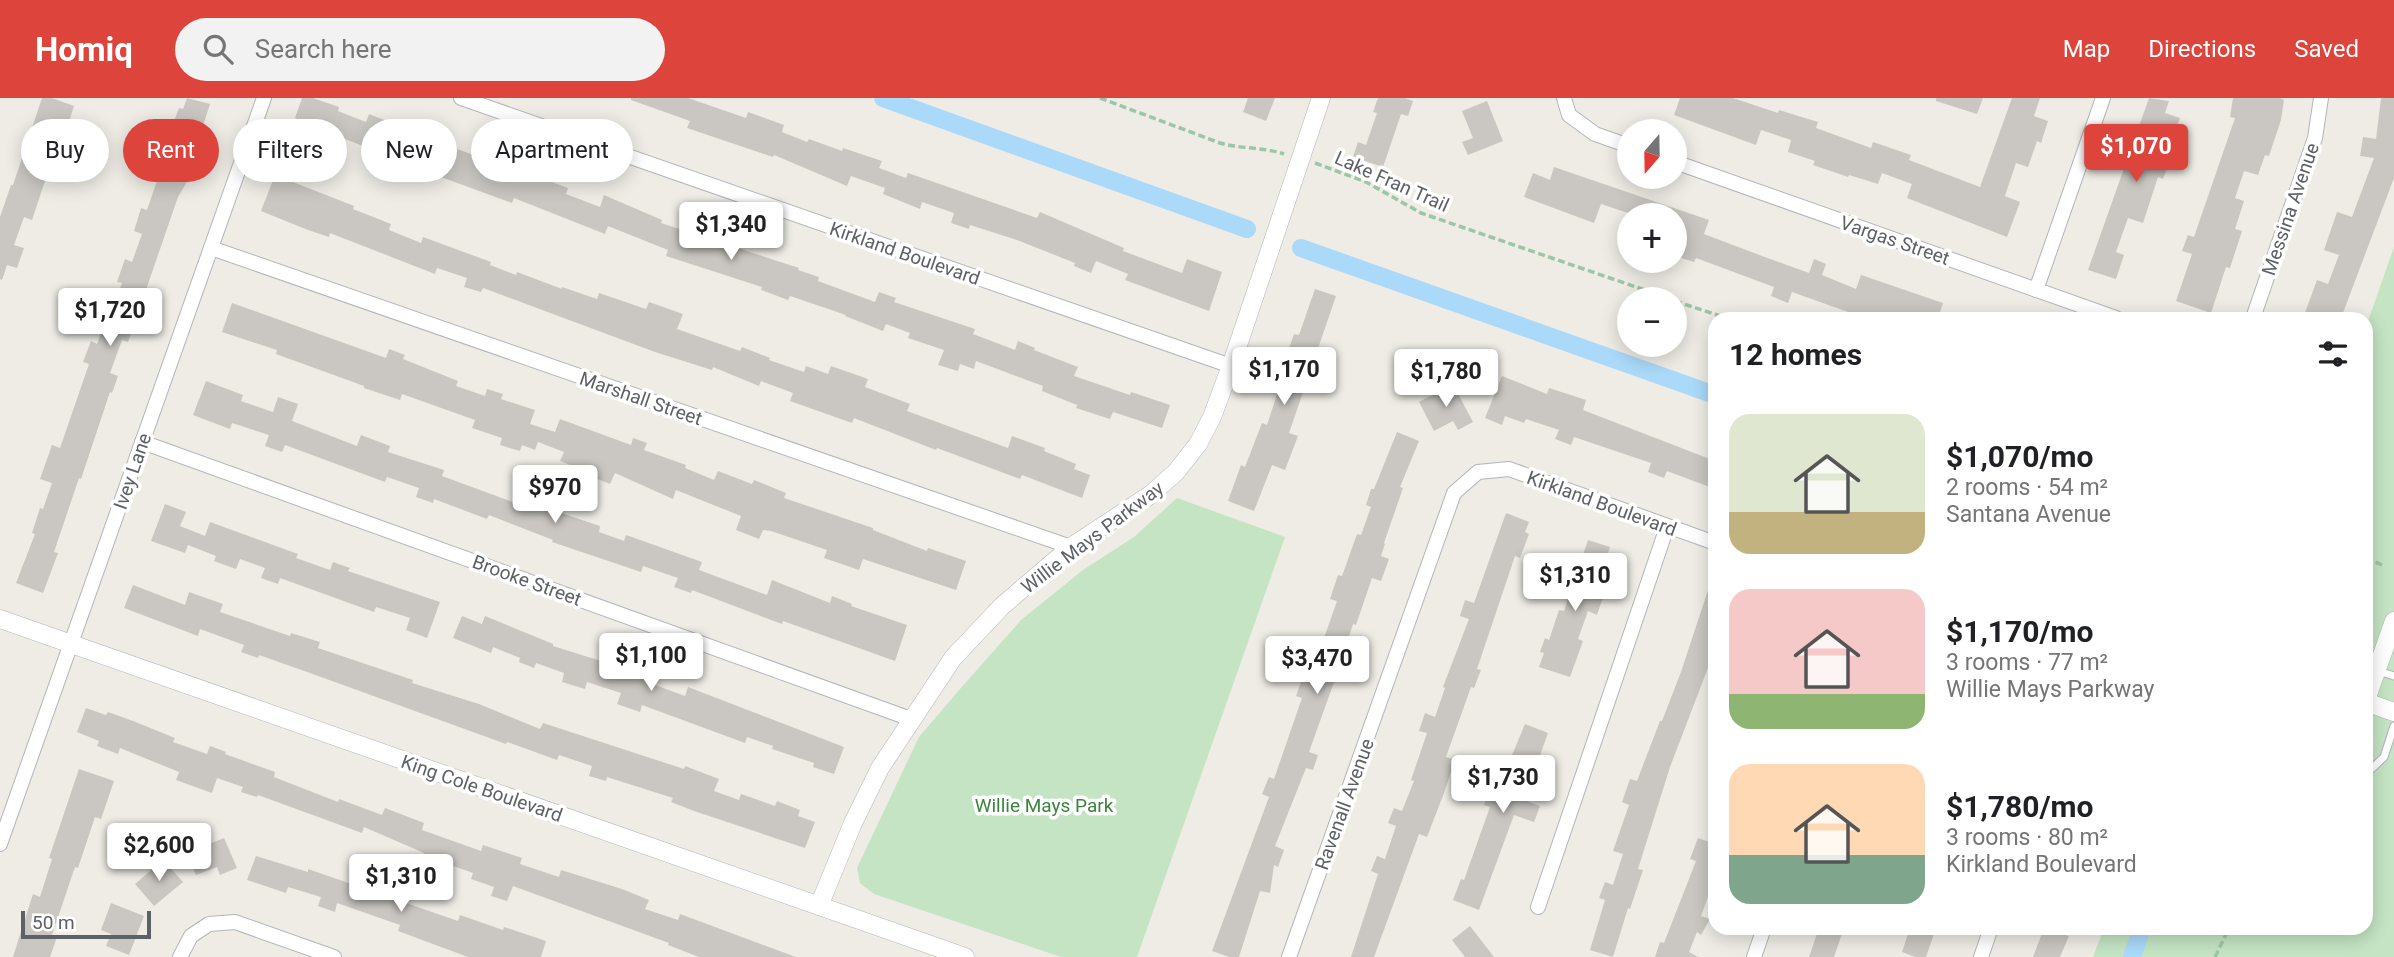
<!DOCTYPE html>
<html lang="en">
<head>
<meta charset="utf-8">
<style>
  :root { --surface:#fff; --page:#f2f2f2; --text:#202124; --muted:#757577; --accent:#dd443c }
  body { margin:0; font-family:Roboto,sans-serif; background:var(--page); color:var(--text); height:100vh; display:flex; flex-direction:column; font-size:26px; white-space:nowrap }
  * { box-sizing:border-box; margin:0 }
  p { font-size:23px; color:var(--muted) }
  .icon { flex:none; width:38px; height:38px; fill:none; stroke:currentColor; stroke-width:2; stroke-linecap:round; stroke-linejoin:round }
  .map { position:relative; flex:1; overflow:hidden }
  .drawer { position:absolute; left:1708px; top:214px; width:665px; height:623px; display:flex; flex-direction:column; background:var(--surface); border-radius:21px; box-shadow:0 4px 18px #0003 }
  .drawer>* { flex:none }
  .guide { position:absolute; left:21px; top:21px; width:665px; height:63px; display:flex; gap:14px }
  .needle { width:46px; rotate:200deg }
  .buttons { position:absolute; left:1617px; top:21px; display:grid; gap:14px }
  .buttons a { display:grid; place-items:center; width:70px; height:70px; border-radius:50%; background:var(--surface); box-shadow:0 4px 18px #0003; font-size:35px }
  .scale { position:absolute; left:21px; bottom:18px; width:130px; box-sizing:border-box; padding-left:7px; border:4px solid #5d6064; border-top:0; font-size:19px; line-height:24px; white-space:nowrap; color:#5d6064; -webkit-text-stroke:5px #fff; paint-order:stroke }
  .price { position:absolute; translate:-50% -60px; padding:0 16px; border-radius:7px; background:#fff; color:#222; font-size:23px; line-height:46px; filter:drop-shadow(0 2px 4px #0008) }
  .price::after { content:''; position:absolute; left:50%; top:42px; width:21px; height:16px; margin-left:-10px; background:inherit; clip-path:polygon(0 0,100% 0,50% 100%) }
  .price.active { background:var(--accent); color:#fff }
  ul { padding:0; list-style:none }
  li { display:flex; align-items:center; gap:21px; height:175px; padding:0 21px }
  li span { display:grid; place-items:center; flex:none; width:196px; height:140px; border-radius:21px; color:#555 }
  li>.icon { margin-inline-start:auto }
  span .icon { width:84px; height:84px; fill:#fffc; stroke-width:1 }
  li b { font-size:30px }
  h2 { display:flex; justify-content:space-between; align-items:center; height:84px; padding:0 21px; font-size:30px }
  .chip { padding:0 24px; border-radius:32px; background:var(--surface); box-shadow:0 4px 18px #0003; font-size:24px; line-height:63px }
  .chip.active { background:var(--accent); color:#fff }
  header { display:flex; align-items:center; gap:42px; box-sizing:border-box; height:98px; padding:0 35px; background:var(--accent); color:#fff }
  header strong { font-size:33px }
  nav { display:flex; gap:38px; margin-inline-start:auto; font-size:24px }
  .search { width:490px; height:63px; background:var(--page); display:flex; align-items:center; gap:18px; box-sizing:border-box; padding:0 24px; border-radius:38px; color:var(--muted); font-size:26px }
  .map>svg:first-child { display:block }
  .green { fill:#c4e4c3 }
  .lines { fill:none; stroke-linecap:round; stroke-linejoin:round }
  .canal { stroke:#aad9f9; stroke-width:18 }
  .building { fill:#cac7c2 }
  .service-casing { stroke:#b2b5b9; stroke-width:9 }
  .minor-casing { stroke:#b2b5b9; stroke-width:16 }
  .tertiary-casing { stroke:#b2b5b9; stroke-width:19 }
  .path { stroke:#9dc5a7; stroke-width:3.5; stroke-dasharray:7 3.5; stroke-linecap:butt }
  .service { stroke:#fff; stroke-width:7 }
  .minor { stroke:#fff; stroke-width:14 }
  .tertiary { stroke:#fff; stroke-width:18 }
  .labels { text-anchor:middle; stroke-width:7; stroke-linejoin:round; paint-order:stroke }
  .street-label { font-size:19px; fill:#5d6064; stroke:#fff }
  .park-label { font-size:19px; fill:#3c843d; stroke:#fff }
</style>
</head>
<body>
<header>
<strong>Homiq</strong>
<div class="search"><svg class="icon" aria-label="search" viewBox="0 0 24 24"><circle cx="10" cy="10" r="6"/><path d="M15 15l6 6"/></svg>Search here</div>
<nav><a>Map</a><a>Directions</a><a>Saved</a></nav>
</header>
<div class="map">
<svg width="2394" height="859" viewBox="0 0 2394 859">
  <rect width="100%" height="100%" fill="#eeece5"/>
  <!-- green -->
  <g class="green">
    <path d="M2394 149V859H2093L2104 830H2366V229Z"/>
    <path d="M1177 400 1285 439 1137 859H1061L874 796 860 785 857 770 919 639 960 591 1021 522 1083 472 1134 439Z"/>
  </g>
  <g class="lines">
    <!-- canal -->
    <g class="canal">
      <path d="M883 0 1247 131"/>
      <path d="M1301 150 1715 297"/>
      <path d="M2132 859 2142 830"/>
    </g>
  </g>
  <!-- building -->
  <g class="building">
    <path d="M42 0H52L74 8 50 81 46 80 32 122 24 119 14 147 24 150 17 170 7 167 2 182 0 181V119L11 87H13Z"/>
    <path d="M187 0 210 6 198 43 195 42 182 74 191 77 178 99 128 244 122 242 110 275 118 278 112 295 110 294 81 381 79 380 54 454 58 455 43 495 16 485 35 436 32 435 40 410 43 411 52 385 40 381 52 347 60 350 89 266 83 264 91 243 97 246 109 214 112 215 122 185 117 184 125 161 132 164 142 136 134 133 141 110 147 112 157 83 152 81 179 10 183 11Z"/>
    <path d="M302 0H313L339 9 338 13 366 24 369 16 417 35 412 49 437 57 441 45 487 62 488 59 504 64 501 72 531 82 533 77 568 90 566 96 600 109 604 97 662 122 661 125 799 170 798 172 819 179 818 183 875 204 879 194 896 200 894 204 975 231 973 236 1015 252 1018 243 1035 250 1034 252 1078 269 1074 278 1130 297 1131 294 1170 307 1162 330 1113 314 1110 321 1076 310 1077 307 1042 293 1043 288 976 263 974 271 960 266 958 273 938 267 944 252 908 240 910 235 886 226 883 233 845 218 846 217 790 198 788 202 761 192 762 189 666 158 668 152 608 128 605 136 514 100 512 105 419 71 417 75 384 64 386 57 322 32 319 42 302 36 306 24 295 20Z"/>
    <path d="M631 0H688L746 20 748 14 784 27 782 34 807 44 809 41 842 53 843 50 882 63 879 70 906 80 908 75 1037 120 1040 114 1124 150 1123 153 1182 175 1187 161 1222 174 1209 213 1125 182 1128 176 1096 163 1091 175 1074 168 1075 165 1017 142 970 127 969 131 951 125 954 115 922 104 920 111 883 96 885 90 851 78 847 88 774 57 773 59 687 30 690 23 631 2Z"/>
    <path d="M1248 0H1275L1266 23 1243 14Z"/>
    <path d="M1378 0H1405L1413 3 1408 18 1401 16 1383 69 1353 59 1358 44 1366 47 1377 15 1373 14Z"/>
    <path d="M1680 0H1733L1778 15 1779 12 1818 24 1816 30 1871 50 1873 44 1911 57 1909 62 1980 89 2012 0H2040L2034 18 2048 23 2041 45 2037 43 2028 69 2016 65 2005 98 2020 104 2007 139 1907 100 1912 86 1882 75 1878 86 1849 77 1848 79 1813 67 1815 63 1788 54 1791 42 1761 32 1756 47 1674 17Z"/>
    <path d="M1936 0H1983L1977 16 1936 3Z"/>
    <path d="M2149 0 2169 3 2165 15 2180 20 2167 55 2172 57 2163 81 2158 79 2143 125 2128 120 2116 154 2124 157 2116 181 2088 172Z"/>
    <path d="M2233 0H2280L2284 2 2281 22 2269 58 2265 57 2258 77 2244 73 2235 100 2244 103 2235 131 2242 133 2230 170 2226 169 2211 215 2176 203 2192 156 2182 153 2188 137 2194 139 2217 72 2235 20 2230 19Z"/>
    <path d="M2381 0H2394V80L2341 220H2303L2317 182 2328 186 2339 157 2324 152 2337 114 2352 119 2374 60 2360 58 2363 39 2376 41Z"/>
    <path d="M1487 3 1503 43 1468 57 1462 44 1473 40 1462 13Z"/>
    <path d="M1554 69 1709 122 1704 136 1762 158 1809 175 1814 161 1826 166 1822 177 1856 191 1861 177 1943 205 1938 220H1865L1792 194 1788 205 1771 198 1774 189 1696 160 1694 164 1675 158V117H1634L1601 106 1594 125 1524 99 1533 75 1550 82Z"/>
    <path d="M275 77 354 108 353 111 391 126 389 132 421 145 423 139 491 164 490 167 516 177 517 174 562 191V189L597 201 599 195 646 211 649 204 683 216 677 231 740 253 742 249 770 260 769 262 804 274 806 268 828 276 831 268 868 281 865 289 910 306 907 313 1008 350 1012 338 1045 350 1044 353 1076 366 1074 371 1090 377 1082 400 1022 377 1020 381 937 350 936 352 854 320 852 325 790 303 793 295 761 283 759 288 713 269 712 272 655 254 483 190 481 194 464 189 467 180 437 170 435 176 330 135 329 139 308 132 261 113Z"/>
    <path d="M1315 191 1336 198 1289 335 1298 338 1285 372 1272 367 1254 413 1228 403 1241 367 1245 369 1262 325 1267 327 1285 272 1282 271 1294 236 1299 237Z"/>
    <path d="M232 205 386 260 389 251 405 257 403 261 458 283 456 288 485 298 487 291 503 296 501 301 535 312 530 326 555 334 560 321 631 347 633 340 647 345 644 352 686 367 685 370 714 382 718 373 752 386 754 382 786 395 784 400 873 430V432L927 453 928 450 966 463 956 492 863 461 859 472 824 460 827 452 771 433 763 432 759 441 736 432 741 418 676 392 673 401 615 375 610 386 590 378 591 375 560 363 564 354 538 344 535 352 522 347 520 353 500 347 502 340 472 330 475 322 402 296 400 302 364 290V288L276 256 277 252 222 234Z"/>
    <path d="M1502 278 1547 296 1549 290 1586 302 1583 312 1715 363V391L1667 373 1664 380 1648 374 1651 365 1574 339 1571 347 1555 341 1559 332 1526 321 1524 325 1505 318 1502 327 1485 320Z"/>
    <path d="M206 283 243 297 241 303 273 314 278 299 298 306 292 323 357 348 361 337 390 348 388 354 444 372 442 378 518 406 521 398 550 409 549 411 600 428 599 434 624 443 626 437 702 464 699 472 767 497 772 482 830 505 832 498 852 506 851 508 907 527 895 563 783 523 782 526 692 492 691 495 674 489 678 480 643 468 641 474 552 444 553 442 489 417 487 421 434 401 433 405 416 399 419 390 387 379 385 384 285 347 282 354 265 348 269 337 232 325 230 331 193 317Z"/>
    <path d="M1453 286 1473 324 1458 332 1453 323 1434 333 1419 304Z"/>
    <path d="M1397 334 1419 343 1400 389 1403 390 1384 445 1385 446 1381 458 1389 461 1381 483 1372 480 1356 527 1353 526 1343 557 1351 560 1346 576 1338 573 1309 654 1318 657 1313 672 1306 670 1275 748 1284 752 1278 769 1274 767 1270 795 1260 793 1239 859H1229L1212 853 1269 699 1262 696 1269 679 1274 681 1302 600 1296 598 1302 581 1309 583 1337 503 1330 501 1338 477 1342 478 1357 436 1361 437 1371 409 1366 407 1371 391H1374Z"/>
    <path d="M165 406 186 414 180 428 205 438 210 424 298 456 296 460 330 472 333 464 350 470 348 473 440 504 427 540 406 532 410 520 376 509 374 514 280 480 278 486 261 480 265 470 240 461 236 471 214 463 216 458 188 447 185 455 151 443Z"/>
    <path d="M1506 415 1529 424 1525 434 1529 436 1520 460 1515 458 1477 571 1481 572 1474 590 1471 589 1446 659 1455 662 1444 695 1427 739 1419 736 1374 859H1351L1378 776 1371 773 1377 758 1385 761 1396 728 1388 725 1394 710 1402 713 1414 683 1411 682 1427 635 1419 633 1425 615 1435 619 1445 590 1443 589 1469 521 1460 518 1465 502 1474 505Z"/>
    <path d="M1588 442 1610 449 1595 496 1603 499 1597 517 1588 513 1578 541 1583 543 1570 579 1539 569 1544 555 1540 554 1545 540 1549 542 1559 512 1564 513Z"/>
    <path d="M1712 480H1715V563L1711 562 1670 669 1638 771 1643 772 1630 811 1628 810 1613 859 1590 852 1605 802 1599 800 1605 784 1613 787 1623 756 1613 753 1629 707 1622 704 1630 681 1637 683 1660 623H1662L1681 574Z"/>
    <path d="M133 487 185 507 189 494 223 506 220 514 290 538 291 535 320 544 318 550 413 582 412 585 479 606 540 631 543 625 684 671 685 668 719 681 714 693 739 702 741 696 775 708 777 703 800 712 798 718 815 724 805 750 694 713 671 704 673 700 607 679 606 683 589 678 592 668 559 657 557 662 507 644 506 646 310 575 259 557 258 560 241 554 244 547 200 531 198 538 124 510Z"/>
    <path d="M462 518 482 526 485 518 553 546V548L617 568 618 565 652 577 650 585 685 598 688 589 844 649 834 676 813 669 814 665 772 651 773 648 747 639 745 645 642 607 640 614 617 606 621 595 587 584 585 591 562 584 564 575 536 565 534 570 519 564 520 560 493 549 491 555 453 540Z"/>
    <path d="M86 610 106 617 108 614 133 623 175 640 173 644 207 656 210 648 226 654 225 656 275 674 274 679 338 704 339 701 382 717 385 710 424 725 422 732 481 753 483 747 522 760 520 766 559 779 561 772 622 791 649 802 645 811 678 822 680 816 796 859H699L668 847 669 845 513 788 507 803 491 798 494 789 471 781 473 775 423 757 424 755 364 729 362 735 258 697 257 699 241 694 243 689 217 680 212 695 176 682 179 674 120 650 118 656 97 648 99 643 77 634Z"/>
    <path d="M1525 626 1548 635 1524 702 1540 708 1534 724 1514 717 1479 812 1453 802 1461 781 1464 782 1490 709 1484 707 1497 671 1505 674Z"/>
    <path d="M79 671 114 683 101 721 95 719 78 770 75 769 52 837 57 839 50 859H13L33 796 40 799 52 761 49 760Z"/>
    <path d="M224 740 237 770 220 777 217 769 196 777 187 755Z"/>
    <path d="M1698 740 1715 746V789L1712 788 1701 818 1710 821 1701 837 1697 834 1689 854 1698 859H1655L1660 844 1664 845 1696 763 1690 761Z"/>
    <path d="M256 758 308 774V771L458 823 460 817 503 832 504 829 546 843 541 859H468L398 833 400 827 337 805 335 814 318 808 321 799 288 789 286 795 247 782Z"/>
    <path d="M163 762 183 784 154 808 135 786Z"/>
    <path d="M111 805 144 818 129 857 106 848 111 836 101 832Z"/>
    <path d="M1470 828 1494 859H1465L1452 842Z"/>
    <path d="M1819 830H1844L1834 859H1809Z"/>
    <path d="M1910 830H1936L1926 859H1915L1902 854Z"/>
    <path d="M2044 830 2069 838 2060 859H2033Z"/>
  </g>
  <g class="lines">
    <!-- service casing -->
    <g class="service-casing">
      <g id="service">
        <path d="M2378 573 2394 578"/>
        <path d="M2366 676 2384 659 2394 628"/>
      </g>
    </g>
    <!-- minor casing -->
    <g class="minor-casing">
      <g id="minor">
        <path d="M461 0 1231 268"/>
        <path d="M1564 0 1569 17 1595 36 1629 48"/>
        <path d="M1675 64 2116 220"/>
        <path d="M211 150 1071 449"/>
        <path d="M2036 192 2103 0"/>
        <path d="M2253 220 2315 40 2321 0"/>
        <path d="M142 344 911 621"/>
        <path d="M0 746 264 0"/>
        <path d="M1538 809 1667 429"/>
        <path d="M180 859 191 838 209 826 235 824 334 859"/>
        <path d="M1289 859 1454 395 1478 374 1509 371 1715 445"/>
        <path d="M1754 859 1764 830"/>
        <path d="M1981 859 1991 830"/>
      </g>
    </g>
    <!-- tertiary casing -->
    <g class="tertiary-casing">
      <g id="tertiary">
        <path d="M0 521 965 859"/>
        <path d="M2366 602 2394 523"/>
        <path d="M2366 604 2394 614"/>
        <path d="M819 808 853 725 880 670 953 560 1002 508 1071 449 1150 397 1176 374 1198 346 1212 319 1231 268 1321 0"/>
      </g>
    </g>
    <!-- path -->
    <g class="path">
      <path d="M1100 0 1220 45C1241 51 1263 49 1284 56"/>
      <path d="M1315 65 1366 84 1421 115 1671 201"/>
      <path d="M1675 203 1726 220"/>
      <path d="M2366 460 2382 467"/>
      <path d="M2215 859 2229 830"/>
    </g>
    <!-- service -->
    <use href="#service" class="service"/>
    <!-- minor -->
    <use href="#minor" class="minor"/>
    <!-- tertiary -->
    <use href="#tertiary" class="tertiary"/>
  </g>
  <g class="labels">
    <!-- street labels -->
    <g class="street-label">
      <text transform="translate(1392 83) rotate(24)" y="7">Lake Fran Trail</text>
      <text transform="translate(2290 111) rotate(-71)" y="7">Messina Avenue</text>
      <text transform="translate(1895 142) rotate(19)" y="7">Vargas Street</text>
      <text transform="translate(905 155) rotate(19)" y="7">Kirkland Boulevard</text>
      <text transform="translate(641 300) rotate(19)" y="7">Marshall Street</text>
      <text transform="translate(132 373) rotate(-71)" y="7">Ivey Lane</text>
      <text transform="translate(1602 405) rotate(20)" y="7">Kirkland Boulevard</text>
      <text transform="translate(1092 439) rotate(-37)" y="7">Willie Mays Parkway</text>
      <text transform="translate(527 482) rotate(20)" y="7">Brooke Street</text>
      <text transform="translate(482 690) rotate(19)" y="7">King Cole Boulevard</text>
      <text transform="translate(1344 706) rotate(-70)" y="7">Ravenall Avenue</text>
    </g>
    <!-- park labels -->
    <g class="park-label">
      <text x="1044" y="714">Willie Mays Park</text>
    </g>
  </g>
</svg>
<div class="buttons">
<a><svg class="needle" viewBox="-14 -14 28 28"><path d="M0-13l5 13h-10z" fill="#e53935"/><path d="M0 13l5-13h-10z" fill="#757577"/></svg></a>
<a>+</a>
<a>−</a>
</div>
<div class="scale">50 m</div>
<b class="price active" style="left:2136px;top:86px">$1,070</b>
<b class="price" style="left:731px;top:164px">$1,340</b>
<b class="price" style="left:110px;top:250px">$1,720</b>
<b class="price" style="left:1284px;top:309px">$1,170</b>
<b class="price" style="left:1446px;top:311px">$1,780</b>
<b class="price" style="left:555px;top:427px">$970</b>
<b class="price" style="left:1575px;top:515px">$1,310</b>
<b class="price" style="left:651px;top:595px">$1,100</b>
<b class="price" style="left:1317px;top:598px">$3,470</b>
<b class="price" style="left:1503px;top:717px">$1,730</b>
<b class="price" style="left:159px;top:785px">$2,600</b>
<b class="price" style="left:401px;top:816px">$1,310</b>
<div class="guide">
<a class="chip">Buy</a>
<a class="chip active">Rent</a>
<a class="chip">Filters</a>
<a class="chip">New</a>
<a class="chip">Apartment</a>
</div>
<section class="drawer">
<h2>12 homes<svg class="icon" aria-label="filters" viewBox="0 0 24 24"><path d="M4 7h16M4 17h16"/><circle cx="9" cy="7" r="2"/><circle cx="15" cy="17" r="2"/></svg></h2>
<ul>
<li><span style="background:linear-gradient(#dfe7d0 70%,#c2b280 0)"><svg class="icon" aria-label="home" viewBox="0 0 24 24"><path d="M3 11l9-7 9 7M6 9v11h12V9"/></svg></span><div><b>$1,070/mo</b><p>2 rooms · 54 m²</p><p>Santana Avenue</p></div></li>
<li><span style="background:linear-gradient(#f6c9c9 75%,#8fb573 0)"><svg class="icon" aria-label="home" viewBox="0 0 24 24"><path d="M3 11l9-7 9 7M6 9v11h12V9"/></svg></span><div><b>$1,170/mo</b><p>3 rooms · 77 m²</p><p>Willie Mays Parkway</p></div></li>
<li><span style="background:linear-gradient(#ffd9b3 65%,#7fa58c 0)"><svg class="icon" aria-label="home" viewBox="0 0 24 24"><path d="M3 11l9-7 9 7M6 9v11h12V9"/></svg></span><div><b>$1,780/mo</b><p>3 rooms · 80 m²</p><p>Kirkland Boulevard</p></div></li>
</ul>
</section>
</div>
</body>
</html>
